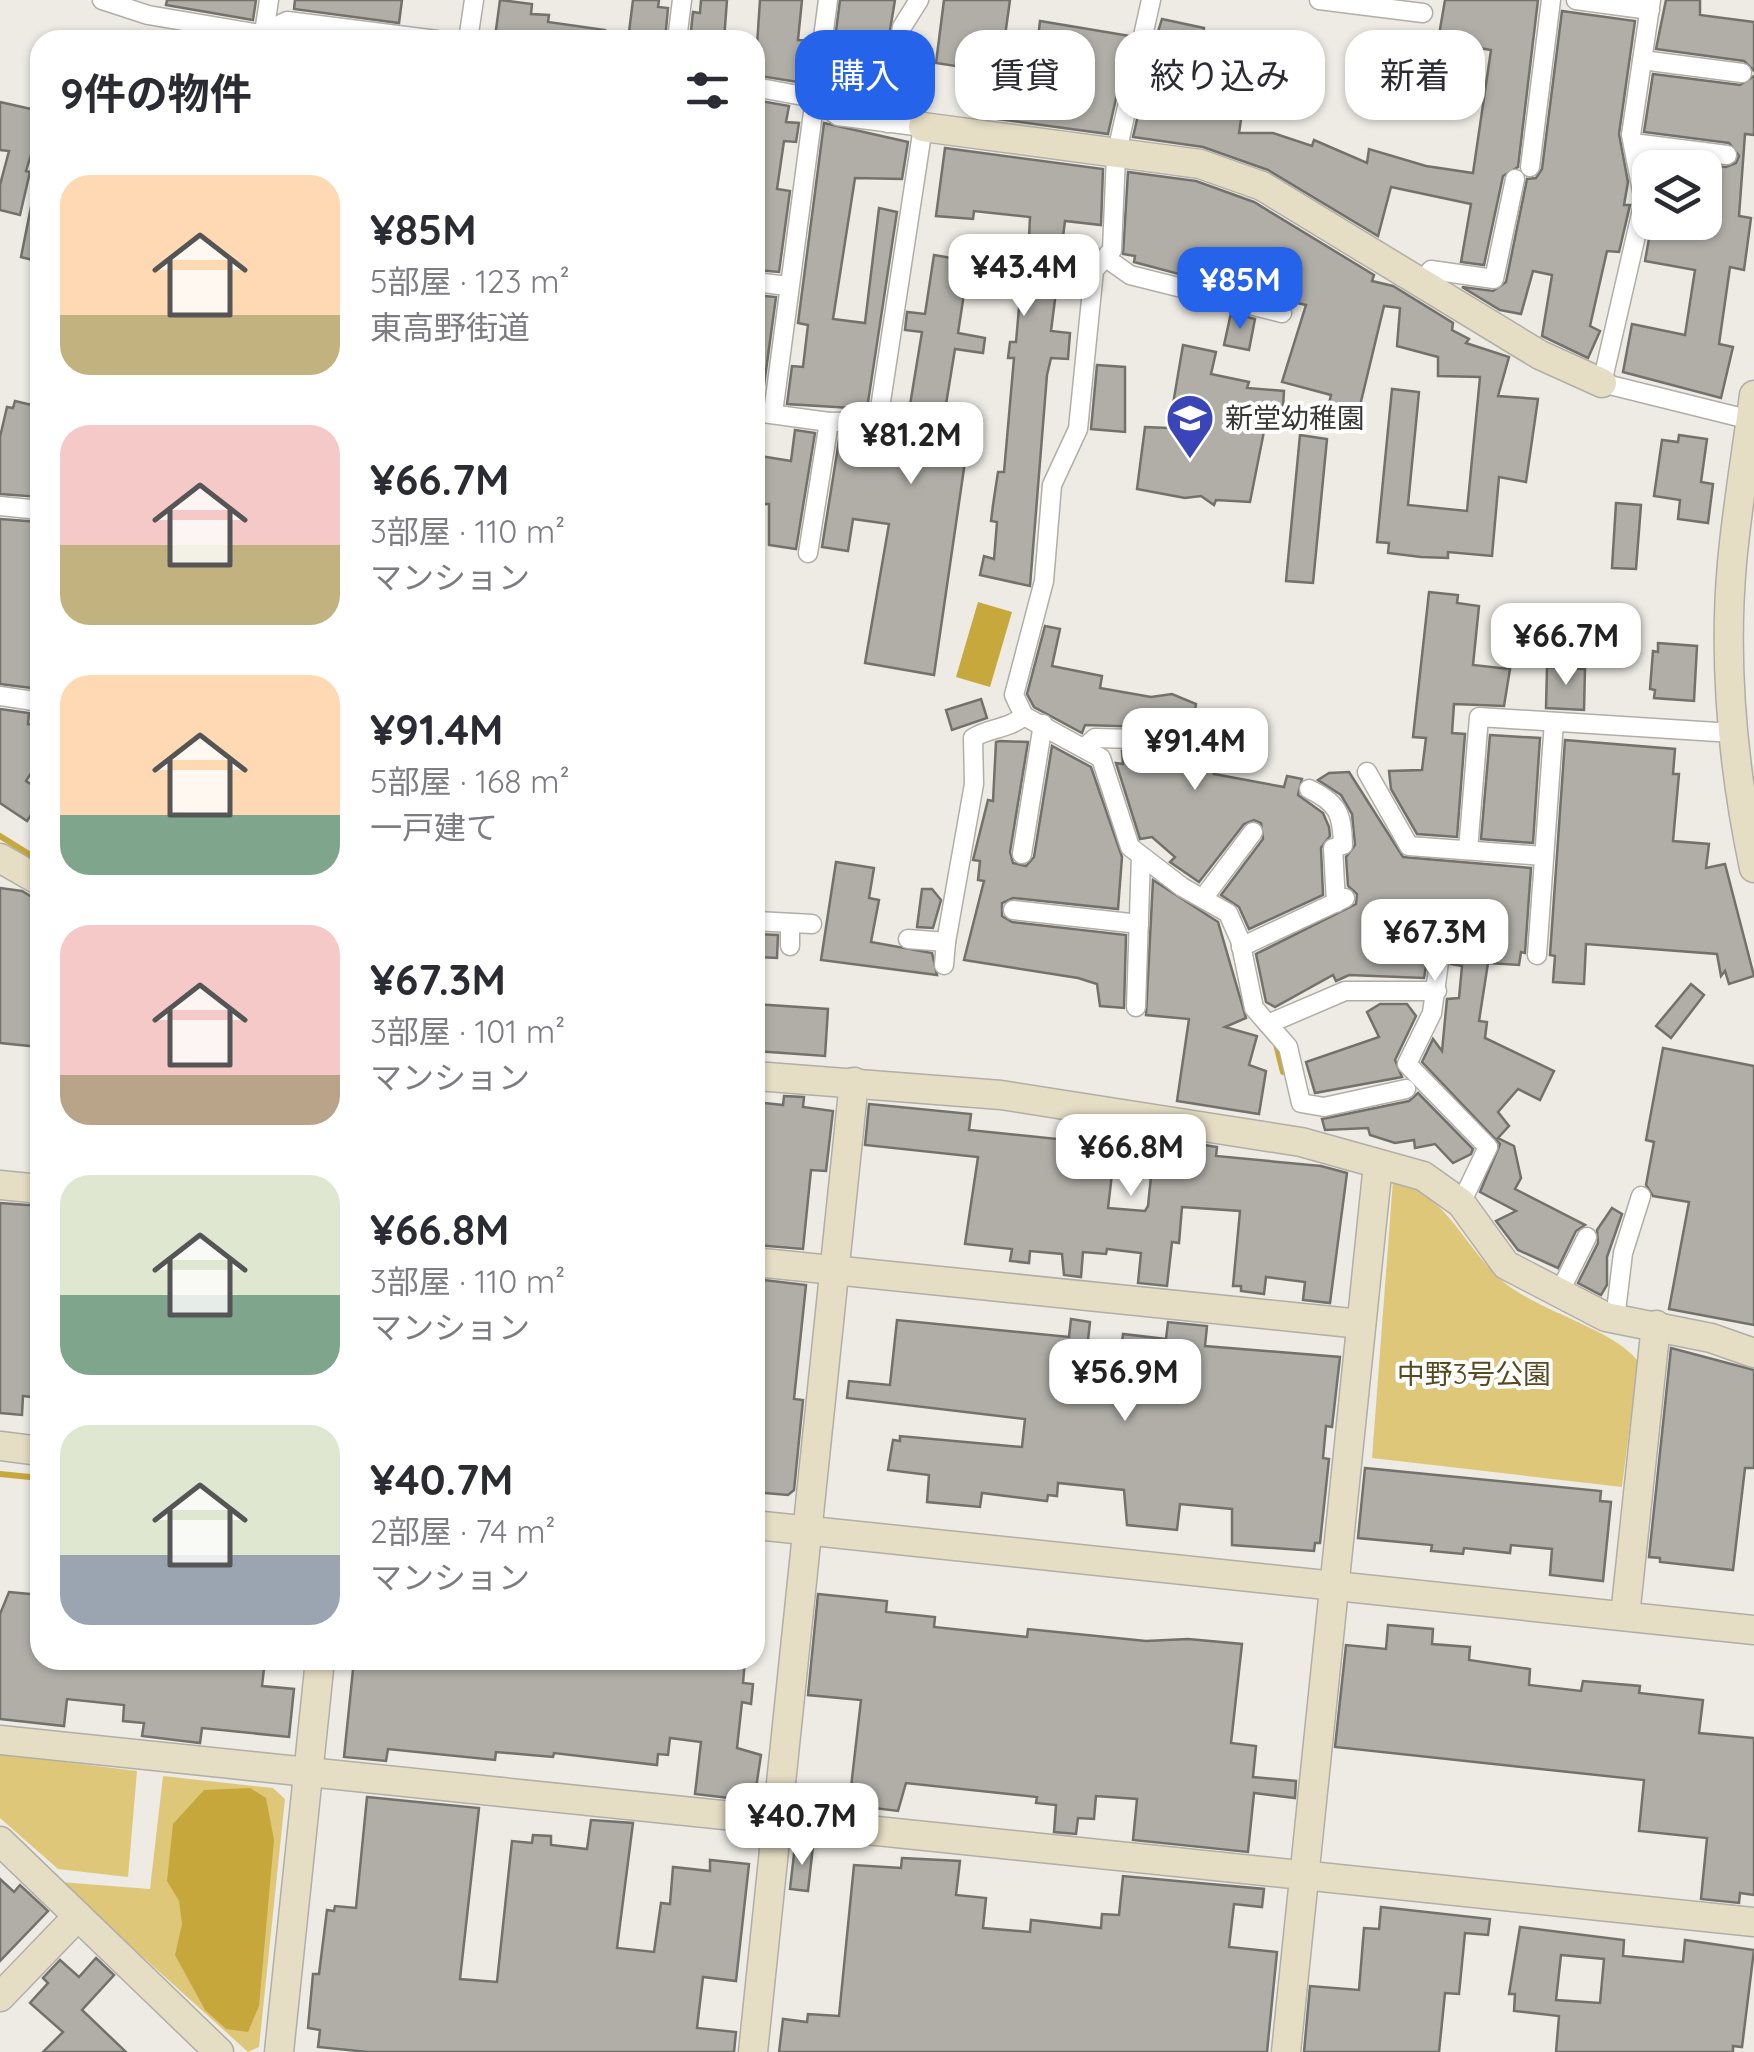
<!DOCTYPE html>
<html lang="ja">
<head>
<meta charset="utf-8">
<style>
  :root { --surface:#fff; --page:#f2f2f3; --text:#2b2b33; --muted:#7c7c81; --accent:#2563eb }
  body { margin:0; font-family:Quicksand,"Noto Sans JP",sans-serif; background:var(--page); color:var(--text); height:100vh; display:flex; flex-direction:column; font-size:38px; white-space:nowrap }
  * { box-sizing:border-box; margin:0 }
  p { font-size:32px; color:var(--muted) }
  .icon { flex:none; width:55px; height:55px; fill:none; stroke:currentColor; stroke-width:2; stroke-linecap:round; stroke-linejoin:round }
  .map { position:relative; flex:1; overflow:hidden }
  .panel { position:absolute; left:30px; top:30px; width:735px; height:1640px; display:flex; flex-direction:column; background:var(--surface); border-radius:30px; box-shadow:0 2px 8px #0004 }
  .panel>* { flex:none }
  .hud { position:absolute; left:795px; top:30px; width:808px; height:90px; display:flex; gap:20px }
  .tools { position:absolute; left:1632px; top:150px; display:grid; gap:20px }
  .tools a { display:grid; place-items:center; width:90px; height:90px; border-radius:20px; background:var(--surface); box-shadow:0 2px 8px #0004; font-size:50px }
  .price { position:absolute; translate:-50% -85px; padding:0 22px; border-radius:20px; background:#fff; color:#222; font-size:32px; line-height:65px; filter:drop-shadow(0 2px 5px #0008) }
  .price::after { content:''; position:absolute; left:50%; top:60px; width:30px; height:22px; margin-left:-15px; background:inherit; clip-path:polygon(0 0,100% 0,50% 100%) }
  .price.active { background:var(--accent); color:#fff }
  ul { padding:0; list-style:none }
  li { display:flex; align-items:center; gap:30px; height:250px; padding:0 30px }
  li span { display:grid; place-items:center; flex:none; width:280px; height:200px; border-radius:30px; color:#555 }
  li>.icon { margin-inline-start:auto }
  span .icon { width:120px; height:120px; fill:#fffc; stroke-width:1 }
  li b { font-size:42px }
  h2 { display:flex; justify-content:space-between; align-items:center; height:120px; padding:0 30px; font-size:42px }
  .tag { padding:0 35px; border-radius:30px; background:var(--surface); box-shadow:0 2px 8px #0004; font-size:35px; line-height:90px }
  .tag.active { background:var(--accent); color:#fff }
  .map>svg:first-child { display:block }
  .green { fill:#dfc77a }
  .forest { fill:#c6a73c }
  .water { fill:#c7a83d }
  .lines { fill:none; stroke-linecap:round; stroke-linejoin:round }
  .stream { stroke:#c7a83d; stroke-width:6 }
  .building { fill:#b0aea7; stroke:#73716b; stroke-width:2.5; fill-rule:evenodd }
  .street-casing { stroke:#b0aea7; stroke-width:21 }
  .secondary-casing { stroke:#b0aea7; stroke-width:31 }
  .street { stroke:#fff; stroke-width:18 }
  .secondary { stroke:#e5ddc4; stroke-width:28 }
  .labels { text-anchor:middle; stroke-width:8; stroke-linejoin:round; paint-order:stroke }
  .poi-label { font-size:28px; fill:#383835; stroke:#fff; text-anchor:start }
  .park-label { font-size:28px; fill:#574a1f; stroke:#fff }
</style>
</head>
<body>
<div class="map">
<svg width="1754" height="2052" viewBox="0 0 1754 2052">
  <rect width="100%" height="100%" fill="#edebe4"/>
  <!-- green -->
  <g class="green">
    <path d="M1393 1180C1447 1195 1461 1242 1499 1278 1536 1312 1609 1326 1638 1361L1622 1487 1372 1458Z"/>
    <path d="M0 1754 137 1771 128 1877 58 1869 0 1818Z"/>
    <path d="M163 1776 273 1788 285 1799 259 2047 248 2052 60 1882 150 1889Z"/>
  </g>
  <!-- forest -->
  <path class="forest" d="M250 1788 266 1798 274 1840 259 2006 248 2032 226 2029 205 2010 175 1955 182 1924 179 1901 167 1881 173 1824 204 1790Z"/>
  <!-- water -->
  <path class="water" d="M978 602 1012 612 990 687 956 677Z"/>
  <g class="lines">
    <!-- stream -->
    <g class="stream">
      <path d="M1112 814 1123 849"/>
      <path d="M0 836 40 861"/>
      <path d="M1276 1044 1283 1072"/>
      <path d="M0 1474 40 1478"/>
    </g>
  </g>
  <!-- building -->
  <g class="building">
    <path d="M167 0H256L253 20 166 5Z"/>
    <path d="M295 0H402L399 23 294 9Z"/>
    <path d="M500 0 532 4 531 14 549 15 548 22 605 30 604 40 495 37Z"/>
    <path d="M633 0H659L658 7 668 8 665 40H628Z"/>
    <path d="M701 0H727L724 40H690L693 12 700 13Z"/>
    <path d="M760 0H802L798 40 810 41 804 83 755 75Z"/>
    <path d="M840 0H895L877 108 843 104 828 93Z"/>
    <path d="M944 0H1010L1004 43 1037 47 1040 21 1130 36 1108 134 997 119 1002 73 936 63Z"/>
    <path d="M1445 0H1538L1518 167 1503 176 1484 265 1461 262 1471 204 1391 187 1378 236 1268 170 1203 147 1133 137 1144 89 1221 99 1220 110 1242 113 1239 133H1273L1312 146 1314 140 1367 163 1369 149 1426 166 1473 173 1491 50 1438 41Z"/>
    <path d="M1666 0H1700V15L1754 22V71L1744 61 1656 49Z"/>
    <path d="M1562 11 1635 21 1619 134 1628 182 1624 205H1630L1619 252 1607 251 1590 326 1600 331 1588 358 1542 336 1552 275 1533 271 1521 314 1500 310 1462 287 1493 291 1506 282 1527 179 1536 178 1542 169Z"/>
    <path d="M1162 19 1204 28 1199 57 1153 48Z"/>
    <path d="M1653 74 1740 85 1754 76V135L1745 134 1739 216 1751 218 1744 270 1730 267 1719 344 1733 347 1721 398 1623 372 1632 324 1685 335 1695 270 1645 261 1652 222H1705V168H1650L1648 158 1726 167 1736 163 1739 156 1729 143 1644 132Z"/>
    <path d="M755 100 789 106 786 122 799 123 796 142 784 141 777 189 790 191 779 272 755 270Z"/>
    <path d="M0 102 40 111V143L35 142 26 171 30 172 20 215 0 210V185L9 151 0 150Z"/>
    <path d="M824 123 908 142 902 179 855 178 833 319 865 323 879 208 897 212 867 409 787 404 792 366 803 367 808 325 798 323Z"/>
    <path d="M945 148 1103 169 1101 225 1065 221 1051 331 1070 333 1068 359 1051 358 1047 375 1030 586 980 575 984 556 994 559 997 522 991 521 993 505 998 472H1004L1014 358H1008L1010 342H1016L1021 285 1041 287 1046 241 1029 238 1030 217 974 211 973 219 936 216Z"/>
    <path d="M1128 172 1196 181 1254 202 1374 275 1372 281 1393 286 1453 323 1452 330 1469 339 1466 343 1509 357 1498 396 1538 399 1526 482 1499 477 1492 556 1448 552V558L1421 557 1388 553 1389 543 1377 542 1392 389 1419 392 1408 505 1467 511 1480 377 1438 376V357L1397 346 1400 308 1384 306 1358 414 1328 408 1331 395 1282 382 1306 305 1244 291 1247 278 1208 266 1205 281 1134 262 1135 256 1123 254Z"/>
    <path d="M32 202 40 203V262L21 257Z"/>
    <path d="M934 255 969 261 958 333 985 338 983 353 955 349 942 429 969 434 934 675 865 663 889 524 853 519 848 551 822 547 840 434 883 432 893 408 909 411 922 332 905 330 907 312 925 314Z"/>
    <path d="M755 295 776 297 762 400H755Z"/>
    <path d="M1231 313 1255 319 1249 350 1224 345Z"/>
    <path d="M1183 345 1216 352 1211 374 1249 382 1247 388 1284 391 1283 407 1269 406 1250 502 1216 500 1214 505 1201 496 1185 498 1137 489 1145 427 1169 428Z"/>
    <path d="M1097 365 1125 367V432L1091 429Z"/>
    <path d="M15 401 40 407V497L0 494V437L7 407 13 408Z"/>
    <path d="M795 430 815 433 796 549 769 545V504H755V455L791 461Z"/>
    <path d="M1300 435 1327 439 1313 583 1286 581Z"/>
    <path d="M1679 435 1707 439 1701 482 1713 484 1708 523 1678 519 1680 500 1654 496 1662 440 1678 442Z"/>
    <path d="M1616 503 1641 505 1636 569 1612 568Z"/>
    <path d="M0 519 40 522V689L0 684Z"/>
    <path d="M1429 592 1458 595 1457 603 1479 606 1473 665 1510 669 1504 706 1454 704 1452 733 1465 734 1457 837 1417 834 1391 789 1389 771 1422 770 1426 738 1413 737Z"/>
    <path d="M1045 626 1060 629 1052 666 1102 676 1100 688 1151 697 1172 694 1196 704 1195 710 1200 711 1197 724 1205 726 1197 767 1215 770 1214 774 1284 787 1287 776 1302 779 1298 795 1323 813 1329 827 1330 836 1321 848 1323 895 1249 929 1239 907 1221 895 1263 839 1261 823 1254 820 1244 824 1199 882 1170 862 1175 857 1152 837 1140 839 1116 763 1123 764 1122 751H1182L1188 746V735L1177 728 1085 725 1082 733 1034 707 1027 694Z"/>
    <path d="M1658 643 1697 646 1694 701 1654 698 1655 690 1650 689 1653 651 1658 652Z"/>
    <path d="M1547 667 1585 669 1584 710 1546 708Z"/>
    <path d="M981 699 987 718 952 730 946 710Z"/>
    <path d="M0 709 29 713 28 724 40 725V759L26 781 40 790V802L27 821 0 803Z"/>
    <path d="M1490 735 1540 738 1533 843 1481 839Z"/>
    <path d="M1565 740 1675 749 1673 774H1679L1673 841 1709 844 1706 868 1725 864 1754 976 1729 984 1725 971 1721 976 1717 954 1586 944 1584 984 1553 982 1555 956 1550 955Z"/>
    <path d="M1000 741 1028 742 1010 852 1013 863 1026 866 1034 857 1052 746 1091 767 1122 857 1118 909 1013 898 1002 903V916L1012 922 1126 935 1124 1008 1100 1006 1097 984 1078 978 964 960 984 881 978 880 980 861 973 860 988 800 993 801 996 742Z"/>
    <path d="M1349 772 1403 857 1531 868 1525 953 1521 952 1519 965 1488 963 1479 1021 1487 1022 1485 1038 1554 1071 1540 1100 1518 1089 1498 1112 1509 1126 1498 1138 1514 1146 1521 1178 1515 1189 1585 1225 1576 1231 1558 1268 1518 1250 1496 1221 1516 1211 1480 1192 1500 1144 1422 1062 1433 1039 1442 1051 1447 999 1459 998 1462 966 1451 964 1456 927 1452 917 1445 914 1434 919 1424 978 1349 975 1336 981 1333 975 1275 1007 1266 1002 1256 954 1356 904 1357 894 1348 886 1346 857 1355 845 1352 814 1341 795 1318 780 1329 773Z"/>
    <path d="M836 862 874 868 869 898 879 900 871 942 932 953 937 975 821 960Z"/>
    <path d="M1153 880 1218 922 1246 1018 1225 1027 1257 1036 1249 1065 1266 1071 1259 1114 1177 1101 1189 1019 1146 1015Z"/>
    <path d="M0 888 22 891 40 902V1047L0 1043Z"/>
    <path d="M922 889H932L941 900 933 928 917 927Z"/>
    <path d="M755 934 778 935 777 958 755 957Z"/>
    <path d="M1691 984 1704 995 1671 1038 1656 1026Z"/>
    <path d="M755 1004 828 1009 825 1056 755 1051Z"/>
    <path d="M1380 1004H1407L1416 1016 1395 1060 1402 1077 1315 1093 1306 1062 1379 1037 1367 1012Z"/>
    <path d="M1663 1048 1754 1066V1325L1669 1309 1689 1202 1653 1196 1646 1185 1654 1142 1646 1140Z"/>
    <path d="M1418 1093 1473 1149 1471 1154 1453 1163 1435 1144 1415 1148 1414 1140 1395 1143 1370 1135 1368 1128 1325 1130 1322 1119 1409 1101Z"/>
    <path d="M784 1096 804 1097 803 1107 833 1111 826 1171 811 1170 803 1249 755 1245V1102L783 1105Z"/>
    <path d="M869 1104 971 1114 969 1130 1086 1142 1088 1126 1117 1131 1108 1208 1145 1211 1148 1206 1155 1137 1217 1147 1216 1156 1321 1166 1347 1173 1330 1303 1303 1300 1305 1282 1266 1277 1264 1294 1241 1291V1286H1233L1240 1211 1182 1207 1179 1243 1172 1242 1167 1286 1138 1283 1141 1253 1107 1249 1106 1254 1083 1252 1081 1277 1064 1275 1062 1254 1030 1251 1029 1263 1010 1261 1012 1249 965 1244 978 1157 865 1145Z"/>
    <path d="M0 1203 40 1206V1398L23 1396 22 1415 0 1413Z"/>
    <path d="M1612 1208 1622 1214 1607 1257V1285L1601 1295 1578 1283 1598 1243 1597 1230Z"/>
    <path d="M764 1280 806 1285 794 1399 803 1400 794 1490 788 1495 755 1492V1315L760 1316Z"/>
    <path d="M1071 1319 1090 1322 1086 1358 1120 1362 1123 1334 1166 1339 1168 1322 1207 1326 1205 1346 1340 1357 1332 1427 1326 1426 1323 1458 1329 1459 1320 1543H1315L1314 1551 1232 1545V1509L1180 1504 1177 1530 1127 1525 1124 1490 1058 1483 1057 1496 1048 1495 1047 1501 982 1493 980 1507 927 1502 929 1475 888 1470 893 1440 900 1441V1436L1022 1447 1025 1419 847 1398 849 1381 890 1385 897 1320 1069 1337Z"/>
    <path d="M1671 1348 1754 1370V1468H1745L1733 1570 1660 1562V1558L1649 1557Z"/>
    <path d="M1365 1468 1601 1491 1600 1501 1611 1502 1603 1581 1550 1575 1552 1549 1511 1545 1510 1553 1464 1548 1463 1554 1431 1551 1432 1545 1358 1538Z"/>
    <path d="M9 1592 40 1595V1660H265L262 1686 294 1689 289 1737 202 1728 200 1743 142 1736 144 1723 123 1721 124 1705 67 1699 64 1726 0 1719V1614Z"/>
    <path d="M818 1594 887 1601 886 1612 935 1617 934 1627 1027 1637 1028 1629 1146 1641 1188 1639 1242 1644 1231 1743 1256 1746 1253 1777 1296 1781 1295 1798 1254 1793 1248 1852 1133 1840 1137 1799 1096 1796 1094 1819 1078 1818 1076 1834 1054 1832 1056 1805 1036 1803 1037 1797 906 1783 898 1811 849 1805 861 1700 808 1695Z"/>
    <path d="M1388 1625 1433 1629 1432 1644 1470 1647 1469 1660 1530 1669 1529 1685 1581 1691 1583 1681 1640 1686 1639 1693 1703 1700 1699 1733 1754 1738V1895L1740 1893 1739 1903 1701 1899 1707 1838 1639 1831 1644 1780 1335 1747 1346 1645 1386 1649Z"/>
    <path d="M354 1660H745L743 1683 753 1684 751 1704 742 1702 737 1748 761 1755 756 1788 748 1787 746 1800 695 1794 701 1742 670 1738 668 1755 658 1754 657 1765 554 1753 553 1757 496 1752 495 1760 388 1749 386 1761 344 1757Z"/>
    <path d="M367 1797 479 1808 460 1979 497 1982 512 1841 532 1843 533 1835 551 1836V1845L587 1849 591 1820 633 1823 617 1948 654 1952 661 1903 670 1904 673 1867 710 1871V1860L749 1864 736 1981 703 1977 697 2028 736 2032 734 2052H368L318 2047 320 2030 308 2028 313 1974H319L327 1910 334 1911 335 1906 356 1908Z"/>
    <path d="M795 1845 813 1846 808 1891 790 1889Z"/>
    <path d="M902 1858 960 1861 956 1895 986 1898 983 1928 1030 1932 1031 1920 1101 1928 1102 1914 1119 1915 1123 1876 1264 1889 1262 1907 1234 1904 1229 1947 1277 1952 1267 2052H779L783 2019 807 2022 808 2014 839 2016 854 1865 901 1868Z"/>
    <path d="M0 1879 14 1892 20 1885 48 1911 0 1961Z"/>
    <path d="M1381 1907 1490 1919 1488 1935 1465 1933 1459 1994 1445 1993 1439 2052H1304L1310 1986 1359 1990 1364 1928 1379 1929Z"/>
    <path d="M1520 1927 1624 1940 1623 1956 1683 1962 1685 1940 1754 1950 1742 2047 1733 2046V2052H1556L1559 2016 1514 2011 1515 1994H1509ZM1561 1955 1604 1959 1600 2003 1556 2000Z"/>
    <path d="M96 1958 114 1975 82 2010 126 2052H43L63 2032 30 2003 48 1983 43 1978 60 1960 79 1977Z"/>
  </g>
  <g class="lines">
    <!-- street casing -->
    <g class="street-casing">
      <g id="street">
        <path d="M102 0 148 15 260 34 287 21 437 40"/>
        <path d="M1151 0 1116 156 1112 250 1094 270 1078 429 1052 485 1044 581 1014 695 1024 716 1101 758 1130 847 1182 887 1228 913 1240 940 1254 1008 1288 1047 1301 1103 1324 1107 1406 1089"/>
        <path d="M1319 0 1423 13"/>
        <path d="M1576 0 1650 10"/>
        <path d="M1651 0 1631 135 1644 201 1602 383 1751 420"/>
        <path d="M263 39 269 0"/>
        <path d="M468 40 474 0"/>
        <path d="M677 40 682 0"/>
        <path d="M1642 60 1742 73"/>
        <path d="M755 87 814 98 838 116 923 127 878 421 829 422 755 412"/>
        <path d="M888 123 902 27 919 0"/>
        <path d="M1633 143 1727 155"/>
        <path d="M1530 167 1551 0"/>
        <path d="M1106 258 1130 275 1282 313"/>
        <path d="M755 282 788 286"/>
        <path d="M1421 282 1431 270 1494 279 1515 179"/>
        <path d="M773 413 828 0"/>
        <path d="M0 506 40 510"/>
        <path d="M808 553 829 422"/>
        <path d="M0 696 40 702"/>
        <path d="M1085 747 1095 738 1177 740"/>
        <path d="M1367 772 1409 846 1544 856"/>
        <path d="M1309 789C1338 803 1342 813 1343 845L1333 848 1336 903"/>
        <path d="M1468 850 1479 717 1733 733"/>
        <path d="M1022 854 1043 724"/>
        <path d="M1204 897 1253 832"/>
        <path d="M1013 910 1139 924"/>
        <path d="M755 921 812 924"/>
        <path d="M1444 926 1432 1013 1407 1064 1488 1147 1461 1203"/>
        <path d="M908 939 946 942 974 784 973 738C990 727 1007 730 1024 716"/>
        <path d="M790 946V923"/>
        <path d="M1241 947 1345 898"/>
        <path d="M1537 955 1554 722"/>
        <path d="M944 965 946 942"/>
        <path d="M1136 1007 1141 856"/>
        <path d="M1268 1024 1345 991H1437"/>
        <path d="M1558 1295 1587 1237"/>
        <path d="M1615 1319 1623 1253 1641 1196"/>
      </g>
    </g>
    <!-- secondary casing -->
    <g class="secondary-casing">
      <g id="secondary">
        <path d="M923 127 1200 164 1262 186 1540 355 1602 383"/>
        <path d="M1754 395C1747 451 1737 507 1732 563 1723 665 1733 768 1754 868"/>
        <path d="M0 858 40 881"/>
        <path d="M755 1076 1001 1095 1301 1142 1423 1176 1461 1203 1506 1265 1606 1317 1711 1338 1754 1353"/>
        <path d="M0 1185 40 1189"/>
        <path d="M755 1262 1361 1324"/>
        <path d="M0 1446 40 1451"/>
        <path d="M755 1525 1754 1630"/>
        <path d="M1625 1616 1656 1325"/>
        <path d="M0 1740 1754 1922"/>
        <path d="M0 1841 219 2052"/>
        <path d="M0 1997 78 1916"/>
        <path d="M279 2052 320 1660"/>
        <path d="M753 2052 854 1082"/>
        <path d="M1286 2052 1378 1164"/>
      </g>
    </g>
    <!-- street -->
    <use href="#street" class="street"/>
    <!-- secondary -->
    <use href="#secondary" class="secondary"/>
  </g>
  <!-- icons -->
  <defs>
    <g id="school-pin" transform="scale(2.5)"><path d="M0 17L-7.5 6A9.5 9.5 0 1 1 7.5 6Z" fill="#3a45b8" stroke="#fff"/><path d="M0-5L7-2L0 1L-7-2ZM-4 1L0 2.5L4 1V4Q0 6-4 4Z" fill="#fff"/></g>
  </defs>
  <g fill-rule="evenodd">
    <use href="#school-pin" x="1190" y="418"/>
  </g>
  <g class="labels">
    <!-- poi labels -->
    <g class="poi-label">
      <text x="1225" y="428">新堂幼稚園</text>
    </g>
    <!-- park labels -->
    <g class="park-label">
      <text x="1474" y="1384">中野3号公園</text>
    </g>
  </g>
</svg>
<div class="tools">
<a><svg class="icon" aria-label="layers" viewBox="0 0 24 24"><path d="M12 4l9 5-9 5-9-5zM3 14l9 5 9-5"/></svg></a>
</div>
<b class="price" style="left:1024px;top:319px">¥43.4M</b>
<b class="price active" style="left:1240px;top:332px">¥85M</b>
<b class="price" style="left:911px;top:487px">¥81.2M</b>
<b class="price" style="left:1566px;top:688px">¥66.7M</b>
<b class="price" style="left:1195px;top:793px">¥91.4M</b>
<b class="price" style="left:1435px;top:984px">¥67.3M</b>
<b class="price" style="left:1131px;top:1199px">¥66.8M</b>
<b class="price" style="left:1125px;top:1424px">¥56.9M</b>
<b class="price" style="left:802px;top:1868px">¥40.7M</b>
<div class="hud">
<a class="tag active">購入</a>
<a class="tag">賃貸</a>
<a class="tag">絞り込み</a>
<a class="tag">新着</a>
</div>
<section class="panel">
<h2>9件の物件<svg class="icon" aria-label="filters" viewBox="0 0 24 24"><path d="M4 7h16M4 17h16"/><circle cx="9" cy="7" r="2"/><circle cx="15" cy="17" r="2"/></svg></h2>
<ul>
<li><span style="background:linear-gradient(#ffd9b3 70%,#c2b280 0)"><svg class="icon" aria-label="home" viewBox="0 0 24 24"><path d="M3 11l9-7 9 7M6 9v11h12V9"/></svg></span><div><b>¥85M</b><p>5部屋 · 123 m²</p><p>東高野街道</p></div></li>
<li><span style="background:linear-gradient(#f6c9c9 60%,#c2b280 0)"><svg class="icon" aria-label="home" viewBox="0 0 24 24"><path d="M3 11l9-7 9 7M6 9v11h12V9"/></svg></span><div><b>¥66.7M</b><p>3部屋 · 110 m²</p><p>マンション</p></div></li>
<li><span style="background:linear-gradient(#ffd9b3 70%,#7fa58c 0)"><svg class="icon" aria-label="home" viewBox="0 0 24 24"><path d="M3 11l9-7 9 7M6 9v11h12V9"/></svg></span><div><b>¥91.4M</b><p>5部屋 · 168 m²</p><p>一戸建て</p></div></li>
<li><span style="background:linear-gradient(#f6c9c9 75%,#b9a48a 0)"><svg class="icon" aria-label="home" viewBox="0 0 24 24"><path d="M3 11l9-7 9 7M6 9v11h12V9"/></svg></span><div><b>¥67.3M</b><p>3部屋 · 101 m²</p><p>マンション</p></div></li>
<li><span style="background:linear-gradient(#dfe7d0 60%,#7fa58c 0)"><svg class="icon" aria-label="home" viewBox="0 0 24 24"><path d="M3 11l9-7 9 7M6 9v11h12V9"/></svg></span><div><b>¥66.8M</b><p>3部屋 · 110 m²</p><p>マンション</p></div></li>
<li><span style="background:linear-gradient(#dfe7d0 65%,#9aa5b1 0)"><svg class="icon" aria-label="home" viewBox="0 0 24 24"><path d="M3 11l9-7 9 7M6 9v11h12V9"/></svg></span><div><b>¥40.7M</b><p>2部屋 · 74 m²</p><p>マンション</p></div></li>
</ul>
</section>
</div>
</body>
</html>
